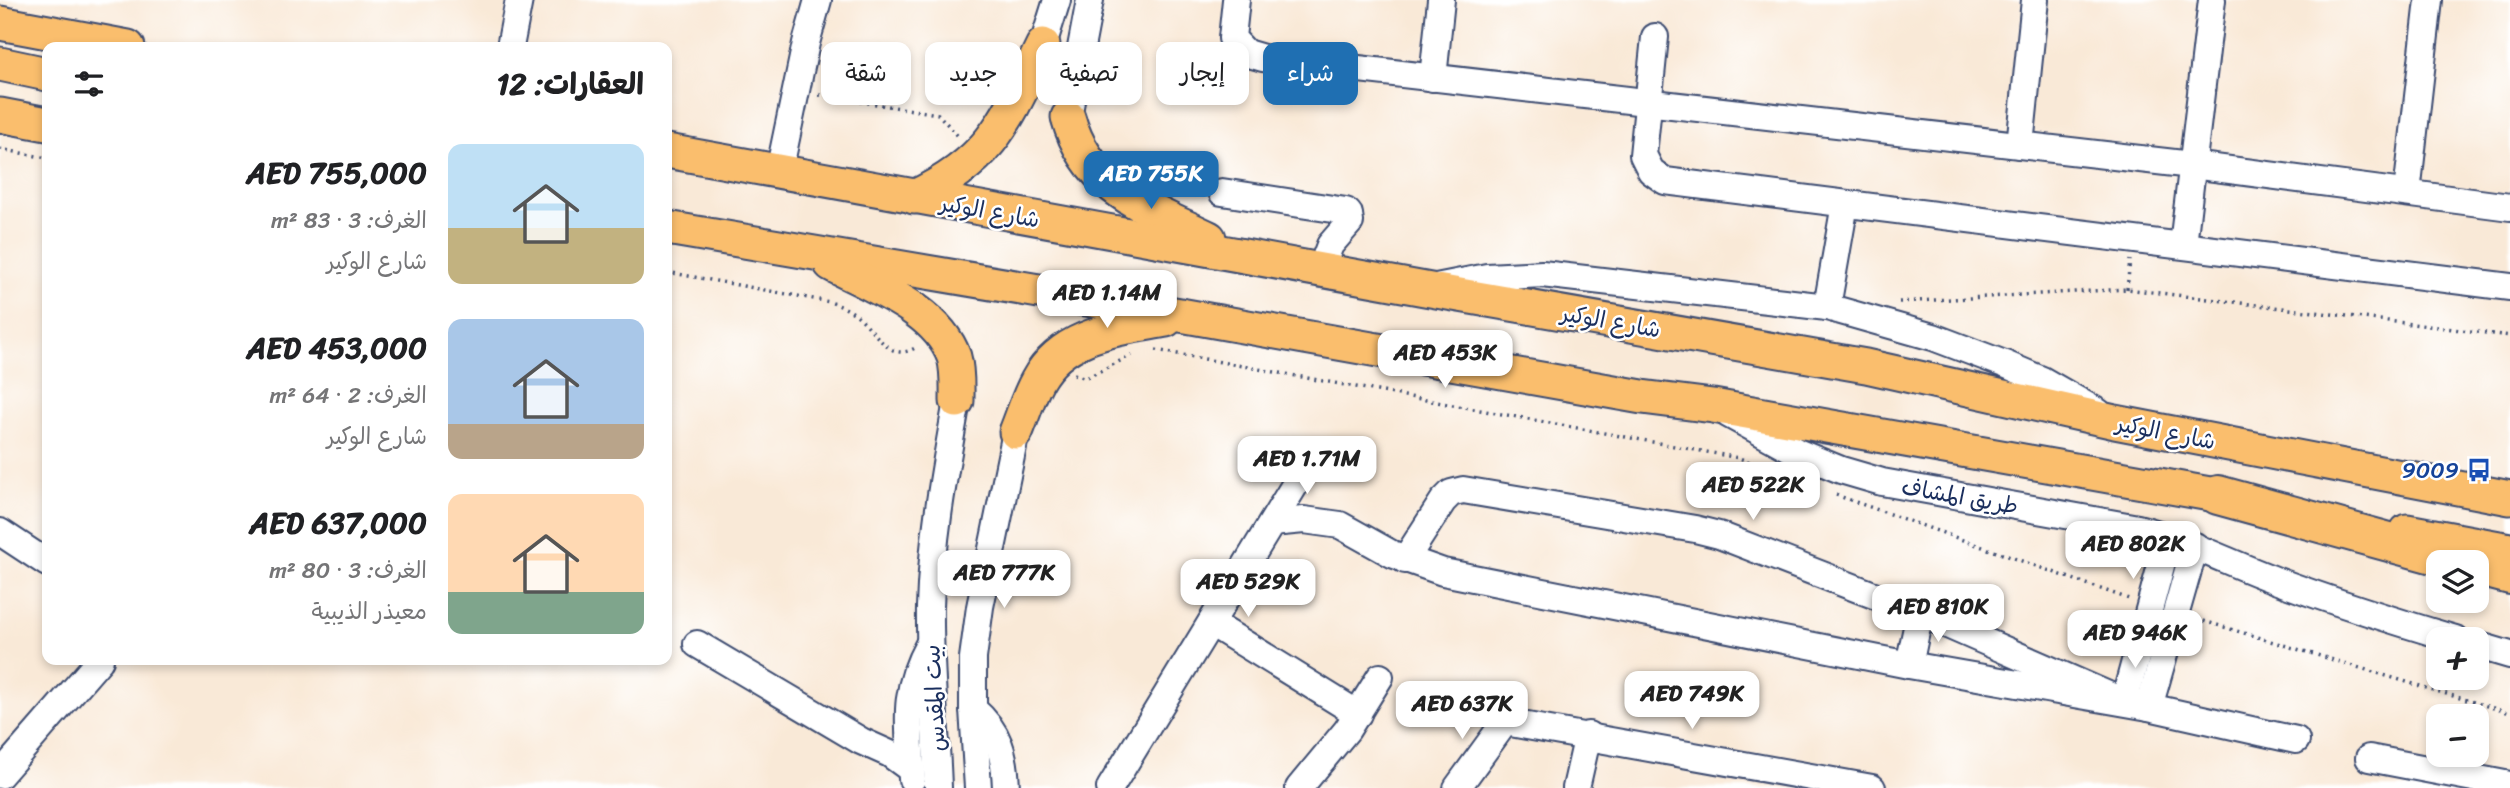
<!DOCTYPE html>
<html lang="ar">
<head>
<meta charset="utf-8">
<style>
  :root { --surface:#fff; --page:#f2f2f2; --text:#202124; --muted:#757577; --accent:#1f6fb2 }
  body { margin:0; font-family:Sriracha,"Playpen Sans Arabic",sans-serif; background:var(--page); color:var(--text); direction:rtl; height:100vh; display:flex; flex-direction:column; font-size:26px; white-space:nowrap }
  * { box-sizing:border-box; margin:0 }
  p { font-size:23px; color:var(--muted) }
  .icon { flex:none; width:38px; height:38px; fill:none; stroke:currentColor; stroke-width:2; stroke-linecap:round; stroke-linejoin:round }
  .map { position:relative; flex:1; overflow:hidden; direction:ltr }
  .sheet { position:absolute; left:42px; top:42px; width:630px; height:623px; display:flex; flex-direction:column; background:var(--surface); border-radius:14px; box-shadow:0 4px 10px #0003; direction:rtl }
  .sheet>* { flex:none }
  .hud { position:absolute; left:693px; top:42px; width:665px; height:63px; direction:rtl; display:flex; gap:14px }
  .fabs { position:absolute; left:2426px; top:550px; display:grid; gap:14px }
  .fabs a { display:grid; place-items:center; width:63px; height:63px; border-radius:14px; background:var(--surface); box-shadow:0 4px 10px #0003; font-size:35px }
  .price { position:absolute; translate:-50% -60px; padding:0 16px; border-radius:14px; background:#fff; color:#222; font-size:23px; line-height:46px; filter:drop-shadow(0 2px 4px #0008) }
  .price::after { content:''; position:absolute; left:50%; top:42px; width:21px; height:16px; margin-left:-10px; background:inherit; clip-path:polygon(0 0,100% 0,50% 100%) }
  .price.active { background:var(--accent); color:#fff }
  ul { padding:0; list-style:none }
  li { display:flex; align-items:center; gap:21px; height:175px; padding:0 28px }
  li span { display:grid; place-items:center; flex:none; width:196px; height:140px; border-radius:14px; color:#555 }
  li>.icon { margin-inline-start:auto }
  span .icon { width:84px; height:84px; fill:#fffc; stroke-width:1 }
  li b { font-size:30px }
  h2 { display:flex; justify-content:space-between; align-items:center; height:84px; padding:0 28px; font-size:30px }
  .tag { padding:0 24px; border-radius:14px; background:var(--surface); box-shadow:0 4px 10px #0003; font-size:24px; line-height:63px }
  .tag.active { background:var(--accent); color:#fff }
  .map>svg:first-child { display:block }
  .lines { fill:none; stroke-linecap:round; stroke-linejoin:round }
  .minor-casing { stroke:#3c4b70; stroke-width:30 }
  .major-casing { stroke:#3c4b70; stroke-width:37 }
  .highway-casing { stroke:#3c4b70; stroke-width:42 }
  .path { stroke:#3c4b70; stroke-width:3.5; stroke-dasharray:2 5; stroke-linecap:butt }
  .minor { stroke:#fff; stroke-width:26 }
  .major { stroke:#fabe6d; stroke-width:33 }
  .highway { stroke:#fabe6d; stroke-width:38 }
  .labels { text-anchor:middle; stroke-width:5; stroke-linejoin:round; paint-order:stroke }
  .street-label { font-size:23px; fill:#1b2f5e; stroke:#fff }
  .transit-label { font-size:23px; fill:#164399; stroke:#fff; text-anchor:end }
</style>
</head>
<body>
<div class="map">
<svg width="2510" height="788" viewBox="0 0 2510 788">
  <rect width="100%" height="100%" fill="#fff"/>
  <filter id="ink" filterUnits="userSpaceOnUse"><feTurbulence type="fractalNoise" baseFrequency=".0143" numOctaves="2"/><feDisplacementMap in="SourceGraphic" scale="14" xChannelSelector="R" yChannelSelector="G"/><feConvolveMatrix kernelMatrix="1 2 1 2 8 2 1 2 1" color-interpolation-filters="sRGB"/></filter>
  <filter id="wash" filterUnits="userSpaceOnUse"><feTurbulence type="fractalNoise" baseFrequency=".00686" numOctaves="4" result="noise"/><feDisplacementMap in="SourceGraphic" scale="28" xChannelSelector="R" yChannelSelector="G"/><feGaussianBlur stdDeviation="1.57" result="paint"/><feColorMatrix in="noise" values="0 0 0 0 0 0 0 0 0 0 0 0 0 0 0 0 0 1.4 0 .05"/><feComposite in="paint" operator="in"/></filter>
  <g filter="url(#wash)">
    <rect width="100%" height="100%" fill="#f9e9d7"/>
  </g>
  <g filter="url(#ink)">
    <g class="lines">
      <!-- minor casing -->
      <g class="minor-casing">
        <g id="minor">
          <path d="M1236 0 1232 38 1246 53 1263 58 2192 165 2510 207"/>
          <path d="M1655 37 1643 155 1651 171 1665 181 2510 287"/>
          <path d="M1043 45 1057 0"/>
          <path d="M510 47 519 0"/>
          <path d="M1433 78 1441 0"/>
          <path d="M1068 117 1090 0"/>
          <path d="M2020 145 2035 0"/>
          <path d="M779 172 806 43 818 0"/>
          <path d="M1222 192 1346 211 1349 214 1350 222 1330 245 1321 269"/>
          <path d="M2407 193 2429 0"/>
          <path d="M2183 245 2212 0"/>
          <path d="M1436 287 1487 277 1542 274 1827 307 1933 337 2007 365 2042 380 2098 412"/>
          <path d="M1827 307 1845 204"/>
          <path d="M1728 414 1797 452 1841 470 1882 482 2138 528C2186 540 2229 563 2275 580 2334 602 2394 621 2455 639"/>
          <path d="M1272 523 1304 520 1340 525 1392 554 1443 572 1909 665 2149 707 2296 740"/>
          <path d="M0 532 47 563"/>
          <path d="M1405 560 1443 501 1451 493 1463 490 1695 529 1719 535 1920 613 2124 702 2169 536"/>
          <path d="M1211 623 1358 714"/>
          <path d="M697 644 861 741 890 754 912 770"/>
          <path d="M2476 645 2510 655"/>
          <path d="M1909 665 1920 613"/>
          <path d="M2149 707 2195 546"/>
          <path d="M973 709C999 731 1005 755 1006 788"/>
          <path d="M2369 758 2510 785"/>
          <path d="M0 775 100 660"/>
          <path d="M912 779C909 724 901 695 929 644"/>
          <path d="M938 788C936 728 929 667 930 607 932 537 945 469 957 401"/>
          <path d="M978 788 973 709V658L980 607 1016 432"/>
          <path d="M1110 788 1307 465"/>
          <path d="M1299 788 1347 730 1380 677"/>
          <path d="M1457 788 1505 722 1872 788"/>
          <path d="M1576 788 1588 735"/>
        </g>
      </g>
      <!-- major casing -->
      <g class="major-casing">
        <g id="major">
          <path d="M0 23 128 47"/>
          <path d="M0 64 47 74"/>
          <path d="M0 115 47 124"/>
          <path d="M1068 117C1088 190 1147 208 1209 238"/>
          <path d="M667 151 1425 289 1866 366 2115 422 2510 498"/>
          <path d="M914 197C993 160 1007 119 1043 45"/>
          <path d="M667 228 1186 316 1642 397 1713 406 2244 500"/>
          <path d="M831 264C873 287 937 309 954 357 958 371 957 387 957 401"/>
          <path d="M1016 432C1023 415 1028 397 1037 381 1063 333 1118 329 1166 320"/>
          <path d="M2407 531 2510 550"/>
        </g>
      </g>
      <!-- highway casing -->
      <g class="highway-casing">
        <g id="highway">
          <path d="M2218 495 2462 562"/>
          <path d="M2476 566 2510 575"/>
        </g>
      </g>
      <!-- path -->
      <g class="path">
        <path d="M819 95 938 114 958 136"/>
        <path d="M0 149 47 158"/>
        <path d="M1123 160H1135L1195 177 1193 188 1199 189"/>
        <path d="M667 272 830 302C841 306 851 310 860 318 878 334 891 365 918 346"/>
        <path d="M2127 289 2130 260"/>
        <path d="M1899 302 2127 289 2510 336"/>
        <path d="M1156 350 1739 458 1819 488"/>
        <path d="M1074 374 1086 378 1132 355"/>
        <path d="M1836 495 2129 599"/>
        <path d="M2197 619 2510 713"/>
      </g>
      <!-- minor -->
      <use href="#minor" class="minor"/>
      <!-- major -->
      <use href="#major" class="major"/>
      <!-- highway -->
      <use href="#highway" class="highway"/>
    </g>
  </g>
  <!-- icons -->
  <defs>
    <g id="bus-bare" transform="scale(1.89)"><path d="M-5-6H5V4H4V6H2V4H-2V6H-4V4H-5ZM-3.5-4V0h7V-4ZM-3.5 1.2v1.5H-2V1.2ZM2 1.2v1.5H3.5V1.2Z" fill="#1a4fb4" stroke="#fff" stroke-width="2.5" paint-order="stroke"/></g>
  </defs>
  <g fill-rule="evenodd">
    <use href="#bus-bare" x="2479" y="470"/>
  </g>
  <g class="labels">
    <!-- street labels -->
    <g class="street-label">
      <text transform="translate(990 211) rotate(10)" y="8">شارع الوكير</text>
      <text transform="translate(1611 321) rotate(10)" y="8">شارع الوكير</text>
      <text transform="translate(2166 432) rotate(11)" y="8">شارع الوكير</text>
      <text transform="translate(1960 496) rotate(10)" y="8">طريق المشاف</text>
      <text transform="translate(934 698) rotate(-93)" y="8">بيت المقدس</text>
    </g>
    <!-- transit labels -->
    <g class="transit-label">
      <text x="2459" y="478">9009</text>
    </g>
  </g>
</svg>
<div class="fabs">
<a><svg class="icon" aria-label="layers" viewBox="0 0 24 24"><path d="M12 4l9 5-9 5-9-5zM3 14l9 5 9-5"/></svg></a>
<a>+</a>
<a>−</a>
</div>
<b class="price active" style="left:1151px;top:211px">AED 755K</b>
<b class="price" style="left:1107px;top:330px">AED 1.14M</b>
<b class="price" style="left:1445px;top:390px">AED 453K</b>
<b class="price" style="left:1307px;top:496px">AED 1.71M</b>
<b class="price" style="left:1753px;top:522px">AED 522K</b>
<b class="price" style="left:2133px;top:581px">AED 802K</b>
<b class="price" style="left:1004px;top:610px">AED 777K</b>
<b class="price" style="left:1248px;top:619px">AED 529K</b>
<b class="price" style="left:1938px;top:644px">AED 810K</b>
<b class="price" style="left:2135px;top:670px">AED 946K</b>
<b class="price" style="left:1692px;top:731px">AED 749K</b>
<b class="price" style="left:1462px;top:741px">AED 637K</b>
<div class="hud">
<a class="tag active">شراء</a>
<a class="tag">إيجار</a>
<a class="tag">تصفية</a>
<a class="tag">جديد</a>
<a class="tag">شقة</a>
</div>
<section class="sheet">
<h2>العقارات: 12<svg class="icon" aria-label="filters" viewBox="0 0 24 24"><path d="M4 7h16M4 17h16"/><circle cx="9" cy="7" r="2"/><circle cx="15" cy="17" r="2"/></svg></h2>
<ul>
<li><span style="background:linear-gradient(#bfe0f5 60%,#c2b280 0)"><svg class="icon" aria-label="home" viewBox="0 0 24 24"><path d="M3 11l9-7 9 7M6 9v11h12V9"/></svg></span><div><b>AED 755,000</b><p>الغرف: 3 · 83 m²</p><p>شارع الوكير</p></div></li>
<li><span style="background:linear-gradient(#a9c7e8 75%,#b9a48a 0)"><svg class="icon" aria-label="home" viewBox="0 0 24 24"><path d="M3 11l9-7 9 7M6 9v11h12V9"/></svg></span><div><b>AED 453,000</b><p>الغرف: 2 · 64 m²</p><p>شارع الوكير</p></div></li>
<li><span style="background:linear-gradient(#ffd9b3 70%,#7fa58c 0)"><svg class="icon" aria-label="home" viewBox="0 0 24 24"><path d="M3 11l9-7 9 7M6 9v11h12V9"/></svg></span><div><b>AED 637,000</b><p>الغرف: 3 · 80 m²</p><p>معيذر الذيبية</p></div></li>
</ul>
</section>
</div>
</body>
</html>
